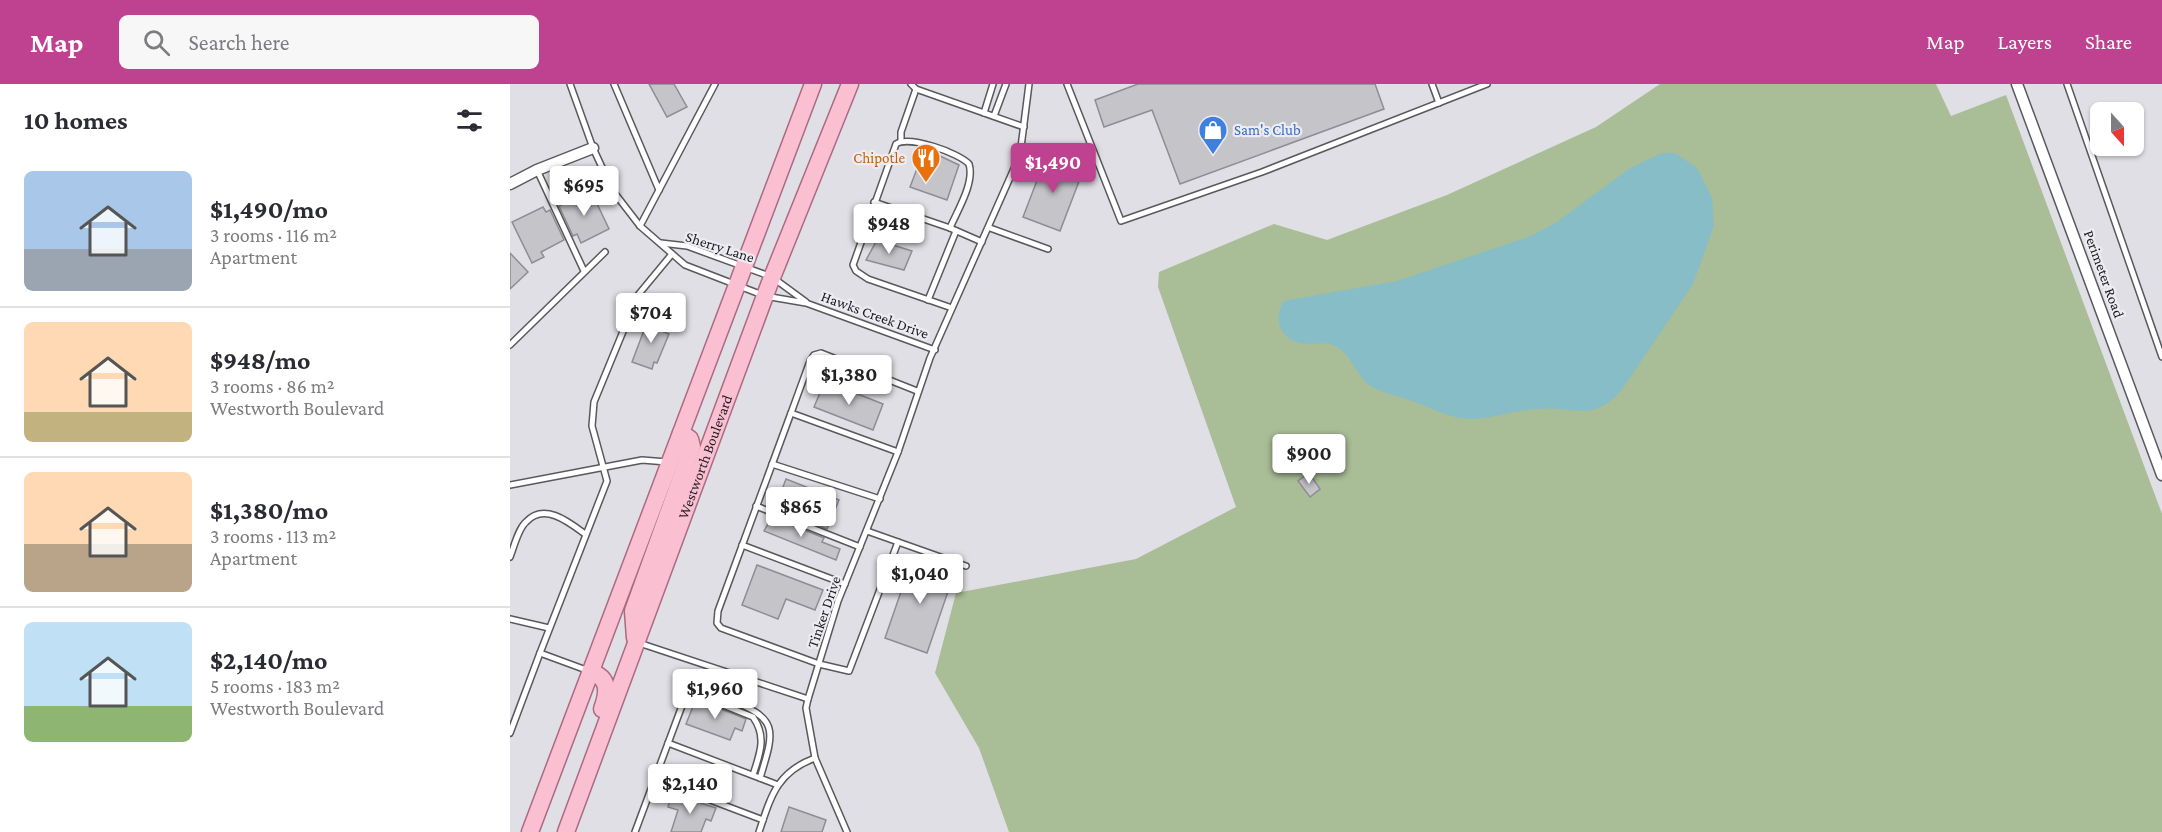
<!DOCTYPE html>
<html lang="en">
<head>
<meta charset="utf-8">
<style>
  :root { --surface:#fff; --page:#f7f7f7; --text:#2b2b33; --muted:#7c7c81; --line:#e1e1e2; --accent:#bf4291 }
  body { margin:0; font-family:"Crimson Pro",serif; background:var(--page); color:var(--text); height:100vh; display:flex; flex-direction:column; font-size:22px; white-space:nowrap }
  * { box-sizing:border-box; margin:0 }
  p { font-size:20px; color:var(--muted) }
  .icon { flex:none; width:33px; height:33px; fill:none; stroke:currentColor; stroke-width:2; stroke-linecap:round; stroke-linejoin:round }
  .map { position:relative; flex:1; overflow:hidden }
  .sheet { display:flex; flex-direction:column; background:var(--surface); width:510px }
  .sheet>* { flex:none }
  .needle { width:39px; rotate:159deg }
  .buttons { position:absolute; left:1580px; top:18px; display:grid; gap:12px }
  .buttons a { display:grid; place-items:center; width:54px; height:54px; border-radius:9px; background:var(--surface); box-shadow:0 2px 4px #0004; font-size:30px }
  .price { position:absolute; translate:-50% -51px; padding:0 14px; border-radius:6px; background:#fff; color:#222; font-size:20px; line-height:39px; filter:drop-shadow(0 2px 3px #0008) }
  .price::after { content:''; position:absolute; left:50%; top:36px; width:18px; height:14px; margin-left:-9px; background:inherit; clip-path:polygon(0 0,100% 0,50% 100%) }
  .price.current { background:var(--accent); color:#fff }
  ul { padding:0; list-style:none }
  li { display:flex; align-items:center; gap:18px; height:150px; padding:0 24px }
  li+li { border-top:2px solid var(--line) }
  li span { display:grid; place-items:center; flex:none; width:168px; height:120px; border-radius:9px; color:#555 }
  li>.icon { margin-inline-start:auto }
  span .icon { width:72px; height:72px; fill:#fffc; stroke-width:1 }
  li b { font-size:26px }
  h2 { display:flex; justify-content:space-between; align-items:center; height:72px; padding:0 24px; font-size:26px }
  header { display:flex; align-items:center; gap:36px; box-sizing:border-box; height:84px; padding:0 30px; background:var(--accent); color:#fff }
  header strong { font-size:28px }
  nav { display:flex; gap:33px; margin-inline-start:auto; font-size:21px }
  .search { width:420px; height:54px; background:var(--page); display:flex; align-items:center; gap:15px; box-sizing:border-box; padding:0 21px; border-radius:9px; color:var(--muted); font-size:22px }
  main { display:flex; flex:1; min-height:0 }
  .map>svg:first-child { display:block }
  .green { fill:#a9bd97 }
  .water { fill:#86bdc7 }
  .building { fill:#c4c4c9; stroke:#8e8d93; stroke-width:1.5 }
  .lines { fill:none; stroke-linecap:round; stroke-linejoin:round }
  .service-casing { stroke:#58585d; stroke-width:8 }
  .minor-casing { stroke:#58585d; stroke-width:13 }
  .primary-casing { stroke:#ac6a80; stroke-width:19 }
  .service { stroke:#fff; stroke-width:5 }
  .minor { stroke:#fff; stroke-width:10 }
  .primary { stroke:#fbbfd2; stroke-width:16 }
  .labels { text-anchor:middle; stroke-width:4.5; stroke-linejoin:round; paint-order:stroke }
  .shop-label { font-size:15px; fill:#366cbe; stroke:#ececf2; text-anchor:start }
  .food-label { font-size:15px; fill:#c56008; stroke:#ececf2; text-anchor:end }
  .street-label { font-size:15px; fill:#1d1d1f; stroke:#ececf2 }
</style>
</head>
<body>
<header>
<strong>Map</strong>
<div class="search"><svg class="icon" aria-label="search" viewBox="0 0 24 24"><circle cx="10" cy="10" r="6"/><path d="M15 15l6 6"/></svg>Search here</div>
<nav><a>Map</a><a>Layers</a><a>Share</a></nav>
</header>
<main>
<section class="sheet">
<h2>10 homes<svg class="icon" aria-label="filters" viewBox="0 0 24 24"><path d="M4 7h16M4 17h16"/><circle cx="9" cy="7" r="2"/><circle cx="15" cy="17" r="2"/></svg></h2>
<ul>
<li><span style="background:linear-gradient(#a9c7e8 65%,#9aa5b1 0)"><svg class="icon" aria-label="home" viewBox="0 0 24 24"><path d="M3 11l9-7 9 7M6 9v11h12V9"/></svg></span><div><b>$1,490/mo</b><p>3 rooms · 116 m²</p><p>Apartment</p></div></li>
<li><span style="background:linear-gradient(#ffd9b3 75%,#c2b280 0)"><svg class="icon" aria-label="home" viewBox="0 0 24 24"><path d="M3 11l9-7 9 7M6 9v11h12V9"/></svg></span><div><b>$948/mo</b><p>3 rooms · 86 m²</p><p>Westworth Boulevard</p></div></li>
<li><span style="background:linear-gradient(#ffd9b3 60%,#b9a48a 0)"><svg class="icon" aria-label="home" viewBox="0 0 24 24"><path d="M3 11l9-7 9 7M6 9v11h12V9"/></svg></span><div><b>$1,380/mo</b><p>3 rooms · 113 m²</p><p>Apartment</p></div></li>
<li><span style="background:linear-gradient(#bfe0f5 70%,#8fb573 0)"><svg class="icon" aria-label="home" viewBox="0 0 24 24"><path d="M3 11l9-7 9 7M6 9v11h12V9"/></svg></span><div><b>$2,140/mo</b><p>5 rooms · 183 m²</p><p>Westworth Boulevard</p></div></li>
</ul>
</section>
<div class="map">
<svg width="1652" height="748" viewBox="0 0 1652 748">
  <rect width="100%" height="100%" fill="#dfdfe5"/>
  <!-- green -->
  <path class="green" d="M1150 0H1426L1441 32 1496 11 1652 430V748H499L469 664 425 589 446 509 626 475 726 423 648 203 649 188 764 140 817 156 937 111 1086 43Z"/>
  <!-- water -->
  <path class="water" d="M1152 69H1165L1187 84 1202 114 1204 141 1183 200 1113 304C1083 341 1065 321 1026 325 1005 326 984 334 963 335 940 335 922 324 902 317 888 312 871 309 859 301 846 291 843 275 830 265 816 254 801 263 786 258 768 252 764 230 774 217L887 197 1021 152 1047 138 1120 84Z"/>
  <!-- building -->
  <g class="building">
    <path d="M139 0H164L177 23 157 33Z"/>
    <path d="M628 0H865L874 25 670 100 642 26 594 43 585 16Z"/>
    <path d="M413 69 428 71 449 81 437 116 400 103Z"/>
    <path d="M536 73 573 87 550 147 513 133Z"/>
    <path d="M81 107 99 145 71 159 67 150 63 152 49 122Z"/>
    <path d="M33 123 36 128 40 126 54 156 31 168 34 173 22 179 2 138Z"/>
    <path d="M367 156 402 167 394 186 356 176Z"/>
    <path d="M0 169 18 188 0 205Z"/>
    <path d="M139 233 157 240 154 248 159 250 147 279 144 278 142 285 122 278Z"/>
    <path d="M315 297 373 320 363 346 304 323Z"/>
    <path d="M799 389 810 405 800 413 788 397Z"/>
    <path d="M276 395 329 416 317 445 265 424Z"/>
    <path d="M262 433 314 454 312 458 330 465 326 476 254 447Z"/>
    <path d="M403 473 445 487 417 569 375 554Z"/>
    <path d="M247 481 313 506 305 526 276 515 268 535 232 521Z"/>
    <path d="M186 615 236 635 232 647 225 644 220 656 176 640Z"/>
    <path d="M162 710 206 724 201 737 196 735 191 748H161L168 726 158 723Z"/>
    <path d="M279 723 316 736 312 748H271Z"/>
  </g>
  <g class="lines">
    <!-- service casing -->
    <g class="service-casing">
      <g id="service">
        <path d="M60 0 83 64 103 107 130 142 175 181 255 212 296 219 425 266"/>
        <path d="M104 0 149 106"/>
        <path d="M401 0 406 5 514 43"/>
        <path d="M557 0 611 137 752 88 977 0"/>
        <path d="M922 0 929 19"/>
        <path d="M1557 0 1652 273"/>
        <path d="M474 29 483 0"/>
        <path d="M484 32 496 0"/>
        <path d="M391 56V48L406 5"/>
        <path d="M27 86 74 187"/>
        <path d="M364 118 440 144"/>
        <path d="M130 142 205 0"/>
        <path d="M480 144 538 165"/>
        <path d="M151 159 177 162 262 193 296 218"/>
        <path d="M418 216 446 147"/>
        <path d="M442 224 358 195 346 187 343 181 386 60C399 51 449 69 459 80 465 99 447 127 440 144L472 158"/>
        <path d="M0 261 95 168"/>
        <path d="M281 329 208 527 207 539 211 544 309 580 339 587 388 458"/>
        <path d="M388 368 281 329 300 277 304 271 311 269 407 307"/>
        <path d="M262 380 370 415"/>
        <path d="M0 401 132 376 157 378"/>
        <path d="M246 422 350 463"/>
        <path d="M357 447 456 482"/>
        <path d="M232 461 335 500"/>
        <path d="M0 473C4 463 8 445 16 438 34 418 59 438 75 450"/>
        <path d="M0 535 39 544"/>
        <path d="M129 559 298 615"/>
        <path d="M79 587 30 569 97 397 82 342 84 318 128 211 162 170"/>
        <path d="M178 610 183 609 243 633C257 653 250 669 243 691"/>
        <path d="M0 649 30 569"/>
        <path d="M158 659 268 701"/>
        <path d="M145 695 253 736"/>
        <path d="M125 748 176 611 182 606C193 603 207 611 218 615 269 635 265 645 250 694"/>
        <path d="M249 748C261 712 267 688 305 674"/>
        <path d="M337 748 305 674 296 624 298 615 328 517 388 368 420 274 510 71 519 0"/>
      </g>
    </g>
    <!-- minor casing -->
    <g class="minor-casing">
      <g id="minor">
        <path d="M1507 0 1652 391"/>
        <path d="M0 100 27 86 83 64"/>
      </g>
    </g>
    <!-- primary casing -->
    <g class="primary-casing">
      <g id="primary">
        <path d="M125 554 123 527 182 363 180 355 171 349"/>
        <path d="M80 588C100 593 98 609 92 625"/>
        <path d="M20 748 303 0"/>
        <path id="s1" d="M56 748 259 201 340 0"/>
      </g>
    </g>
    <!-- service -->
    <use href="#service" class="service"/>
    <!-- minor -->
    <use href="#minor" class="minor"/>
    <!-- primary -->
    <use href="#primary" class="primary"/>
  </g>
  <!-- icons -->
  <defs>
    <g id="shop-pin" transform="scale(1.5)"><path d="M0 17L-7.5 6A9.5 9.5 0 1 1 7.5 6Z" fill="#3f7fe0" stroke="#ececf2"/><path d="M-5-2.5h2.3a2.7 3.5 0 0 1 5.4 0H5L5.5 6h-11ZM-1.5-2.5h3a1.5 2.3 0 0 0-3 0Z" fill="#fff"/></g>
    <g id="restaurant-pin" transform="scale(1.5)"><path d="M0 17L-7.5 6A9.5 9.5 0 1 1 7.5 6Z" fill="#e8710a" stroke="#ececf2"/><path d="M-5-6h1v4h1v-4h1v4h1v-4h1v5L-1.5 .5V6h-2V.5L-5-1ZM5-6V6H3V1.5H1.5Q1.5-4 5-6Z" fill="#fff"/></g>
  </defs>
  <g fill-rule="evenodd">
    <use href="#shop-pin" x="703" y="46"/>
    <use href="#restaurant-pin" x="416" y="74"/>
  </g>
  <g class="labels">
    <!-- shop labels -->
    <g class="shop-label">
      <text x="724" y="51">Sam's Club</text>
    </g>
    <!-- food labels -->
    <g class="food-label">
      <text x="395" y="79">Chipotle</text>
    </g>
    <!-- street labels -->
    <g class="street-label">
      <text transform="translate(210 163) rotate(18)" y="5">Sherry Lane</text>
      <text transform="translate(1594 190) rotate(70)" y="5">Perimeter Road</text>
      <text transform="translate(365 231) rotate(20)" y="5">Hawks Creek Drive</text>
      <text dy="5" stroke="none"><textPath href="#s1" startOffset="400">Westworth Boulevard</textPath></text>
      <text transform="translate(314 528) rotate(-71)" y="5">Tinker Drive</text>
    </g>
  </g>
</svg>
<div class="buttons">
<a><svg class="needle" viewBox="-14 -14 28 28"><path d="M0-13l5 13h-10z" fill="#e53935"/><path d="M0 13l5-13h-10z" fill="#7c7c81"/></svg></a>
</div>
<b class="price current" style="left:543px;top:110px">$1,490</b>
<b class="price" style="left:74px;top:133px">$695</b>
<b class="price" style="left:379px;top:171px">$948</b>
<b class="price" style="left:141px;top:260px">$704</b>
<b class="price" style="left:339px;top:322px">$1,380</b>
<b class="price" style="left:799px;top:401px">$900</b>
<b class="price" style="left:291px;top:454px">$865</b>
<b class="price" style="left:410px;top:521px">$1,040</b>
<b class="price" style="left:205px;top:636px">$1,960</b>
<b class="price" style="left:180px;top:731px">$2,140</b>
</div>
</main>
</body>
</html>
